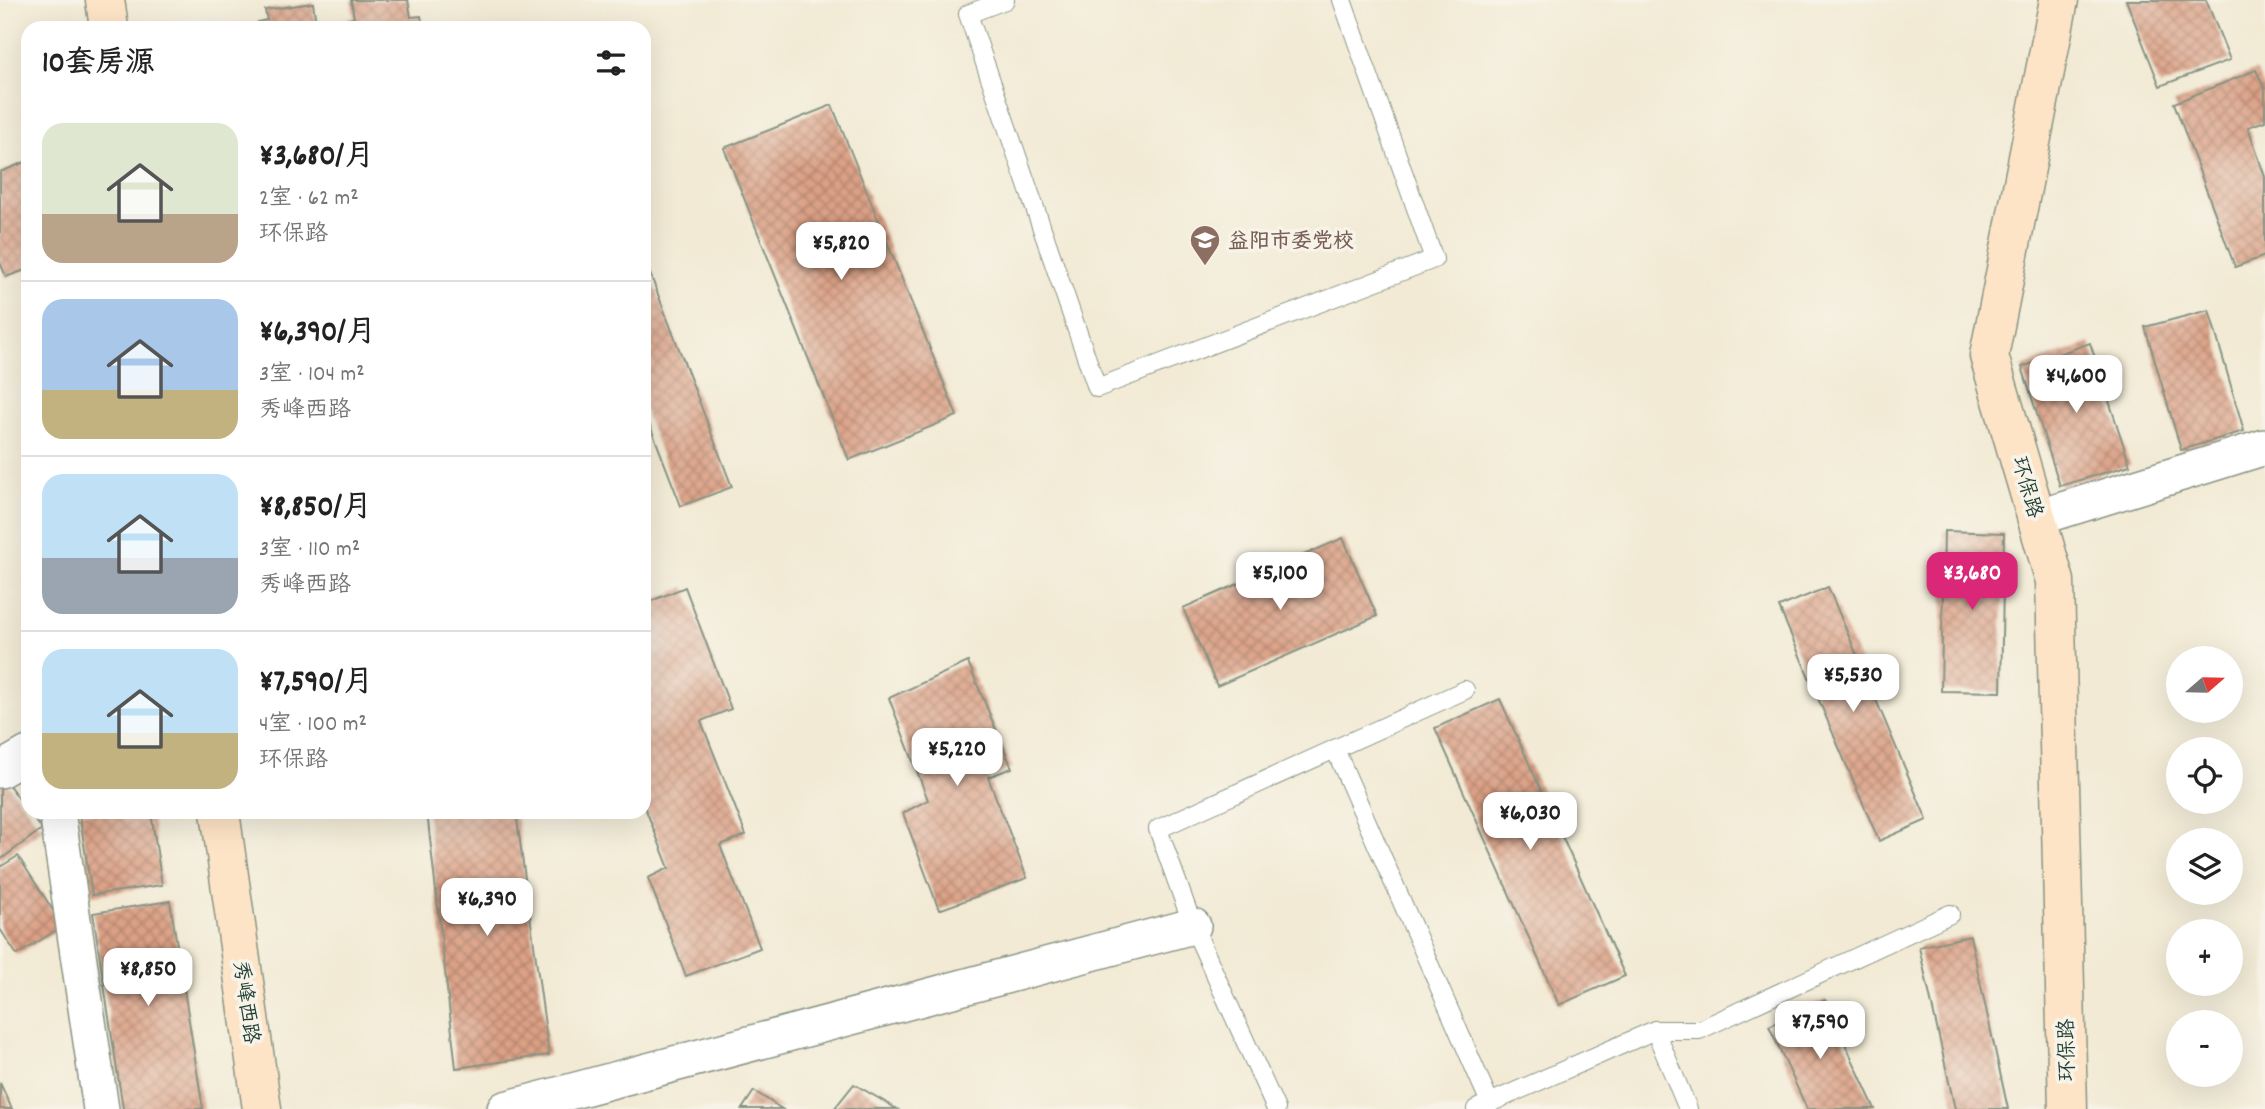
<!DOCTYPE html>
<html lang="zh">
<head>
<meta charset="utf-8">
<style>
  :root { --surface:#fff; --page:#f2f2f2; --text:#222; --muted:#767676; --line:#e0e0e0; --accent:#db2777 }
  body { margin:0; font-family:Dekko,"LXGW WenKai TC",sans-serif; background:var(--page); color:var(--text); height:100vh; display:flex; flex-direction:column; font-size:26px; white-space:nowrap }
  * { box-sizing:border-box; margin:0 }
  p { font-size:23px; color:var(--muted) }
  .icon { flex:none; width:38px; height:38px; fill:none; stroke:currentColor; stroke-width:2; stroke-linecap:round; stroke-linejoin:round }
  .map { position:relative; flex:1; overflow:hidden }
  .side { position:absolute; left:21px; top:21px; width:630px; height:798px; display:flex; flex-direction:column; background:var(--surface); border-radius:21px; box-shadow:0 7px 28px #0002 }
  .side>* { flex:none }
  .needle { width:46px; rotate:70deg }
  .tools { position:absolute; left:2166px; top:646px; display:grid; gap:14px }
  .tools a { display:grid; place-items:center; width:77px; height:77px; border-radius:50%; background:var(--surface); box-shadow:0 7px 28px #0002; font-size:35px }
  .price { position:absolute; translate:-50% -60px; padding:0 16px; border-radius:14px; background:#fff; color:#222; font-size:23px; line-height:46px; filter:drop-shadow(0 2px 4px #0008) }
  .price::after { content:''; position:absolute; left:50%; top:42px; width:21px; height:16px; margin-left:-10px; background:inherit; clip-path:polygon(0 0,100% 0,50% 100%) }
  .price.active { background:var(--accent); color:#fff }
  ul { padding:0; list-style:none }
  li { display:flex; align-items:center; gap:21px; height:175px; padding:0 21px }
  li+li { border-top:2px solid var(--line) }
  li span { display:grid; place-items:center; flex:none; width:196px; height:140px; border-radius:21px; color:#555 }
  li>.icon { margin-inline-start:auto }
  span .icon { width:84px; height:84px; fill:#fffc; stroke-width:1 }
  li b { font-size:30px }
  h2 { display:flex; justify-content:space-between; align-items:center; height:84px; padding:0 21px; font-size:30px }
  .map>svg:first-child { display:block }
  .building { fill:url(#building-cross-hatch) }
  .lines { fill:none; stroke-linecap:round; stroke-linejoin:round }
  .lane-casing { stroke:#889484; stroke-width:20 }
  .street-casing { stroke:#889484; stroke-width:38 }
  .secondary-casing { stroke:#889484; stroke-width:41 }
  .lane { stroke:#fff; stroke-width:18 }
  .street { stroke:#fff; stroke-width:35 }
  .secondary { stroke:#fee4c6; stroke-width:38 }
  .labels { text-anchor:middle; stroke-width:7; stroke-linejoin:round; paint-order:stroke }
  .education-label { font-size:21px; font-weight:bold; fill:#785e54; stroke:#f7f3e8; text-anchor:start }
  .street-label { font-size:21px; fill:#1f3d34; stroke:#f7f3e8 }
</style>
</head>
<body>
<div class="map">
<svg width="2265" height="1109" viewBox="0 0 2265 1109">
  <defs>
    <pattern id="building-cross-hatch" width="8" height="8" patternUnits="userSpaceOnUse" patternTransform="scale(1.75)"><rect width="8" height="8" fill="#dca186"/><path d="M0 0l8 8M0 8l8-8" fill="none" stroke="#b2846e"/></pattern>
  </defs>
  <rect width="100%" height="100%" fill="#f7f3e8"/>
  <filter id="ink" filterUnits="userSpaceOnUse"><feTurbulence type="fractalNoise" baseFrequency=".0143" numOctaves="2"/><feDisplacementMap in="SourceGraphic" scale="14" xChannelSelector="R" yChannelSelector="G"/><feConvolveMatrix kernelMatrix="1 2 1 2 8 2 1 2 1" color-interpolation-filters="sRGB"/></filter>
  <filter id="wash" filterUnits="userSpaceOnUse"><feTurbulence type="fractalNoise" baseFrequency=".00686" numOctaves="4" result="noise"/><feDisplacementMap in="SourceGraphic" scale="28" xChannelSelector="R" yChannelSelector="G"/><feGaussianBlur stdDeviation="1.57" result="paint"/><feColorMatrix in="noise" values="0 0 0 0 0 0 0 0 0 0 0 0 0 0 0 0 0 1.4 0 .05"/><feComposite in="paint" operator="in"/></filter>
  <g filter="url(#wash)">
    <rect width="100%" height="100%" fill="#f2ead4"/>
    <g id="blocks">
      <!-- building -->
      <g class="building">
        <path d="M351 0H408L411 17 421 16 423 28H259L258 22 267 20 265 10 313 3 316 23 354 18Z"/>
        <path d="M2126 0H2206L2230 60 2160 86Z"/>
        <path d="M2256 70 2265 89V121L2248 127 2265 177V256L2235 267 2174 103Z"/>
        <path d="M832 105 957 416 849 460 724 148Z"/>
        <path d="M28 161V269L6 277 0 262V172Z"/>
        <path d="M644 258 732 487 681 506 644 410Z"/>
        <path d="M2209 310 2244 431 2181 450 2145 327Z"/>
        <path d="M2090 343 2130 465 2060 486 2022 367Z"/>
        <path d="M1944 531 2004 533 2001 692 1941 691Z"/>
        <path d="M1343 538 1377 616 1217 686 1183 608Z"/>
        <path d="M685 587 731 709 701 721 746 835 720 845 760 948 686 976 648 878 669 868 644 805V741L648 739 644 729V604Z"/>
        <path d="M1828 587 1927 820 1879 841 1779 607Z"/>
        <path d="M968 662 1012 768 988 777 1027 878 939 910 903 813 928 800 889 698Z"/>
        <path d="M1500 699 1625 976 1559 1005 1435 728Z"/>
        <path d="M5 780 42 829 0 860V783Z"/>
        <path d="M79 812H151L162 885 92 895Z"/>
        <path d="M427 812H516L549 1055 456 1068Z"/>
        <path d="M18 856 63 926 17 955 0 929V867Z"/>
        <path d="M170 901 203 1109H123L93 913Z"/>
        <path d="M1970 936 2008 1109H1955L1919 947Z"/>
        <path d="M1825 1000 1875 1109H1807L1769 1026Z"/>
        <path d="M0 1083 12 1109H0Z"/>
        <path d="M854 1084 897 1109H834Z"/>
        <path d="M754 1091 782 1109H742Z"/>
      </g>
    </g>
  </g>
  <g filter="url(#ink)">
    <use href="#blocks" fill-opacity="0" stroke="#889484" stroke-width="2"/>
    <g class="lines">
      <!-- lane casing -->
      <g class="lane-casing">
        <g id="lane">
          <path d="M1005 0 968 14 1097 388 1434 259 1342 0"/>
          <path d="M1335 749 1490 1103"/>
          <path d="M1655 1030 1688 1109"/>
          <path d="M1276 1109 1193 926 1158 829 1465 690"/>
          <path d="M1476 1109 1655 1030H1699L1950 914"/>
        </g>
      </g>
      <!-- street casing -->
      <g class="street-casing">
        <g id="street">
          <path d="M2037 518 2265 447"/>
          <path d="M0 770 28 754"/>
          <path d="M57 812 101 1109"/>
          <path d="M505 1109 1193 926"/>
        </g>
      </g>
      <!-- secondary casing -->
      <g class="secondary-casing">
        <g id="secondary">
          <path d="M105 0 109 28"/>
          <path d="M2059 0 1989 356 2055 581 2068 1109"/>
          <path d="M220 812 262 1109"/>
        </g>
      </g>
      <!-- lane -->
      <use href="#lane" class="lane"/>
      <!-- street -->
      <use href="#street" class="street"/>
      <!-- secondary -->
      <use href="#secondary" class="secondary"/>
    </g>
  </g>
  <!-- icons -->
  <defs>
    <g id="school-pin" transform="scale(1.575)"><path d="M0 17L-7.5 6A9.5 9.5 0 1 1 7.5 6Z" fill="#8d6e63" stroke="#f7f3e8"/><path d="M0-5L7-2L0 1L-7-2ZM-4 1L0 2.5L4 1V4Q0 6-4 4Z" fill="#fff"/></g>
  </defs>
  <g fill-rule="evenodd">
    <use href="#school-pin" x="1205" y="240"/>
  </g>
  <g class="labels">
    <!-- education labels -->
    <g class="education-label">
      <text x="1228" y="247">益阳市委党校</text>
    </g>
    <!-- street labels -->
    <g class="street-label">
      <text transform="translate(2028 487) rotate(74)" y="7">环保路</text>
      <text transform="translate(247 1002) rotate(82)" y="7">秀峰西路</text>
      <text transform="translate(2066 1050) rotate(-91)" y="7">环保路</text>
    </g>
  </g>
</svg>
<div class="tools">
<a><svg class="needle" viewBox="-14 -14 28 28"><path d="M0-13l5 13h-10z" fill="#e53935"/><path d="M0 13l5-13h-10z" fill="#767676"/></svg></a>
<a><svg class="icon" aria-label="locate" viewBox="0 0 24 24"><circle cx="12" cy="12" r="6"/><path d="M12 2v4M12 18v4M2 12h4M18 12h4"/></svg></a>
<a><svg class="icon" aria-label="layers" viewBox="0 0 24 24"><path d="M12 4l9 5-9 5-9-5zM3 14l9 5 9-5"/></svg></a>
<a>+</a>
<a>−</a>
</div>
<b class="price" style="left:841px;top:282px">¥5,820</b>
<b class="price" style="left:2076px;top:415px">¥4,600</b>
<b class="price" style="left:1280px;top:612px">¥5,100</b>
<b class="price active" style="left:1972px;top:612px">¥3,680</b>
<b class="price" style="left:1853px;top:714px">¥5,530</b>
<b class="price" style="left:957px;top:788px">¥5,220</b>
<b class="price" style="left:1530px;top:852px">¥6,030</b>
<b class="price" style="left:487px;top:938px">¥6,390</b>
<b class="price" style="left:148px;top:1008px">¥8,850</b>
<b class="price" style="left:1820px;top:1061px">¥7,590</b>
<section class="side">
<h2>10套房源<svg class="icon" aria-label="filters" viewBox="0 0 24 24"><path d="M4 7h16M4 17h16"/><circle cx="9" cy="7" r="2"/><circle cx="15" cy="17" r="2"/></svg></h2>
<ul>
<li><span style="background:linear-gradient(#dfe7d0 65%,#b9a48a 0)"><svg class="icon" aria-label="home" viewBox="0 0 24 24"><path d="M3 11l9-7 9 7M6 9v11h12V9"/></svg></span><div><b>¥3,680/月</b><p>2室 · 62 m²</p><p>环保路</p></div></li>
<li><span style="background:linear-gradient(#a9c7e8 65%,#c2b280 0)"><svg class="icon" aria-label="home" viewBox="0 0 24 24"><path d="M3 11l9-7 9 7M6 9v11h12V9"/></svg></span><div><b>¥6,390/月</b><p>3室 · 104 m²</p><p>秀峰西路</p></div></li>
<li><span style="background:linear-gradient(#bfe0f5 60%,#9aa5b1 0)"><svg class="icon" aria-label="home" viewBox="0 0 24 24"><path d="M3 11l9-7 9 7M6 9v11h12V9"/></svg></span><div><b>¥8,850/月</b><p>3室 · 110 m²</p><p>秀峰西路</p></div></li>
<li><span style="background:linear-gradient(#bfe0f5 60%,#c2b280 0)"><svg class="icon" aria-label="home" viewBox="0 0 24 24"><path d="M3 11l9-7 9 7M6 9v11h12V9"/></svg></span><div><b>¥7,590/月</b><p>4室 · 100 m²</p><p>环保路</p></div></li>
</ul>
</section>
</div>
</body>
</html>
